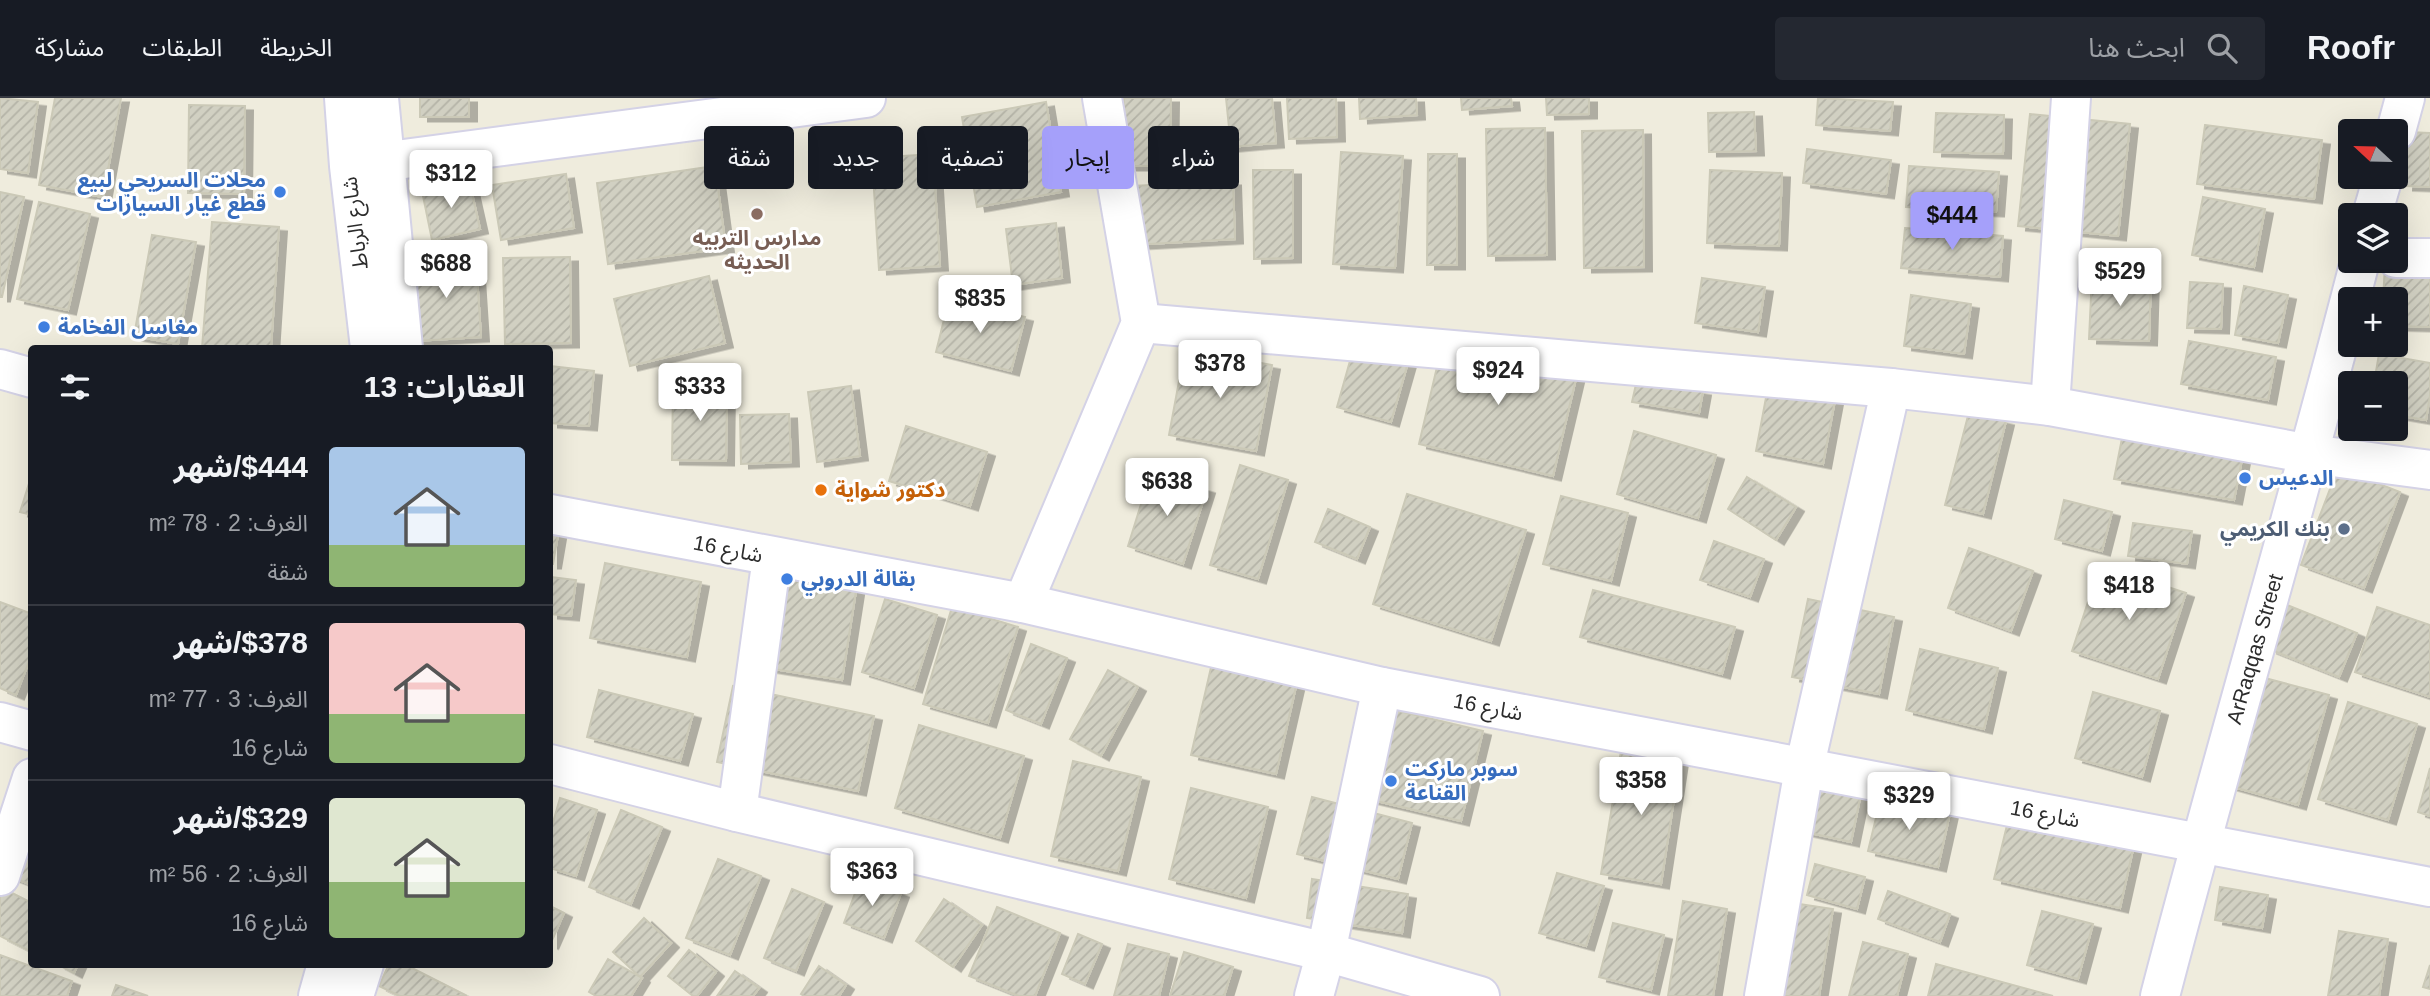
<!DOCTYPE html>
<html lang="ar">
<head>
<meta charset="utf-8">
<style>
  :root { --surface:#171b24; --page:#242831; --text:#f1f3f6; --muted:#9ea1a6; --line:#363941; --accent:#a5a0fa }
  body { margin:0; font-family:Arial,"Noto Sans Arabic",sans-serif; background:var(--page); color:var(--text); direction:rtl; height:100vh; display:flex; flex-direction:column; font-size:26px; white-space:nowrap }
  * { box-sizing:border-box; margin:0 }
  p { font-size:23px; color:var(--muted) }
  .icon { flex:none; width:38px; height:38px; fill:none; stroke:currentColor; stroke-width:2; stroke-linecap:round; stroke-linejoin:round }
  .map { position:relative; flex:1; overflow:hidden; direction:ltr }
  .panel { position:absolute; left:28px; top:247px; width:525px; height:623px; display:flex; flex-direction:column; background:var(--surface); border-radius:7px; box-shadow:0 7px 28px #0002; direction:rtl }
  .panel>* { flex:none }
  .top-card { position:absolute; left:574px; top:28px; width:665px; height:63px; direction:rtl; display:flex; gap:14px }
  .needle { width:46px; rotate:292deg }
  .controls { position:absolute; left:2338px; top:21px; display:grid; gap:14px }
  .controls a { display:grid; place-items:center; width:70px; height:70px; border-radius:7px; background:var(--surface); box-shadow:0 7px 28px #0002; font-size:35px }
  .price { position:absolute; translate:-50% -60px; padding:0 16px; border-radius:7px; background:#fff; color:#222; font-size:23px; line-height:46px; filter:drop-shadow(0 2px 4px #0008) }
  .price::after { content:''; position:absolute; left:50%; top:42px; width:21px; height:16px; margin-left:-10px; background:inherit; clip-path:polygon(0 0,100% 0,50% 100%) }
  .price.current { background:var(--accent); color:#111 }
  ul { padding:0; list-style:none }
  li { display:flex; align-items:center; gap:21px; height:175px; padding:0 28px }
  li+li { border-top:2px solid var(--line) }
  li span { display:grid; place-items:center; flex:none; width:196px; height:140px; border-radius:7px; color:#555 }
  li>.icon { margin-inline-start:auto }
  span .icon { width:84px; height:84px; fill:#fffc; stroke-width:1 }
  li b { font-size:30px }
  h2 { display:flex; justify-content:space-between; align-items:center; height:84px; padding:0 28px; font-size:30px }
  .chip { padding:0 24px; border-radius:7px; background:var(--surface); box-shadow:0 7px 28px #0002; font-size:24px; line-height:63px }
  .chip.current { background:var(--accent); color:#111 }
  header { display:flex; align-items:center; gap:42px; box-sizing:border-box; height:98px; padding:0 35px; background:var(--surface); border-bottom:2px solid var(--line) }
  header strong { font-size:33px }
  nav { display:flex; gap:38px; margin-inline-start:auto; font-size:24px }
  .search { width:490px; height:63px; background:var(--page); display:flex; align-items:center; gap:18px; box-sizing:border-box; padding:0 24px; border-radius:7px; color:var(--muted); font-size:26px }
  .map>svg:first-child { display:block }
  .building { fill:url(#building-hatch); stroke:#cbc9b7; stroke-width:2; filter:url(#shadow) }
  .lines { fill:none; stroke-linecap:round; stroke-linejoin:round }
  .street-casing { stroke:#d4d2e6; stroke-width:42 }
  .secondary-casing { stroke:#d4d2e6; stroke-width:42 }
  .street { stroke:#fff; stroke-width:38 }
  .secondary { stroke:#fff; stroke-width:38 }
  .shop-dot { fill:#3f7fe0; stroke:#fff; stroke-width:2.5 }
  .education-dot { fill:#8d6e63; stroke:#fff; stroke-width:2.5 }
  .food-dot { fill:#e8710a; stroke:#fff; stroke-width:2.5 }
  .service-dot { fill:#5c6f8a; stroke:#fff; stroke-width:2.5 }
  .labels { text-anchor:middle; stroke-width:6; stroke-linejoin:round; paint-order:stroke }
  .shop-label { font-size:21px; font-weight:bold; fill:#366cbe; stroke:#fff; text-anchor:start }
  .street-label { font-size:21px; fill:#2c2c2c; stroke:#fff }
  .education-label { font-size:21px; font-weight:bold; fill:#785e54; stroke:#fff }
  .food-label { font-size:21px; font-weight:bold; fill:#c56008; stroke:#fff; text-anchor:start }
  .service-label { font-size:21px; font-weight:bold; fill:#4e5e75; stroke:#fff; text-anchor:end }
</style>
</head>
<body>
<header>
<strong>Roofr</strong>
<div class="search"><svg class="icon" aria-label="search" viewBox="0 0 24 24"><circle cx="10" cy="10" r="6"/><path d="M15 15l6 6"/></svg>ابحث هنا</div>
<nav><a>الخريطة</a><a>الطبقات</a><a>مشاركة</a></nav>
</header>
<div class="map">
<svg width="2430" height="898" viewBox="0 0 2430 898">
  <defs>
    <pattern id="building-hatch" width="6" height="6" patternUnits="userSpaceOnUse" patternTransform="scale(1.75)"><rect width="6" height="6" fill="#d1d0c2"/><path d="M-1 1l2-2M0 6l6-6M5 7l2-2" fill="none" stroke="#b4b3a7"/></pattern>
    <filter id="shadow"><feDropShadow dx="8" dy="4.5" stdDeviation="0" flood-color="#0004"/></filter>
  </defs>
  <rect width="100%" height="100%" fill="#efecdd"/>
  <!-- building -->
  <g class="building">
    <path d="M0 0 38 4 28 75 0 71Z"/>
    <path d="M55 0H121L103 99 39 87Z"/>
    <rect x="420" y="0" width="49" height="19"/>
    <path d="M1124 0H1171L1170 68H1124Z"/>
    <path d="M1226 0H1272L1276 45 1231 49Z"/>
    <path d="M1287 0H1336L1337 39 1289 41Z"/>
    <path d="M1359 0H1416L1417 17 1360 21Z"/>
    <path d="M1461 0H1511L1512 8 1462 12Z"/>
    <path d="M1546 0H1589V16L1547 17Z"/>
    <path d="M1818 0 1893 4 1890 33 1816 27Z"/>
    <path d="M1046 4 1061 94 977 109 962 19Z"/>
    <path d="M189 7 245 8 244 96 188 95Z"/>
    <path d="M1754 14 1756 53 1709 54 1708 15Z"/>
    <path d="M1936 15 2004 17 2003 56 1934 54Z"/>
    <path d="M2030 16 2130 26 2118 138 2018 128Z"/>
    <path d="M2205 27 2322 42 2314 101 2197 86Z"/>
    <path d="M1545 30 1547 157 1488 158 1486 31Z"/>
    <path d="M1643 32 1644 169 1584 170 1582 33Z"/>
    <path d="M2408 34 2430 35V89L2405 88Z"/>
    <path d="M1807 51 1891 62 1886 96 1803 85Z"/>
    <path d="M1341 54 1403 58 1395 170 1333 166Z"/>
    <path d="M933 56 940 168 879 172 872 60Z"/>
    <path d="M1428 56H1457V167H1427Z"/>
    <path d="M715 68 726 150 608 166 597 85Z"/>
    <path d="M1909 68 1999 74 1996 114 1906 109Z"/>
    <path d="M1253 72H1293V160L1254 161Z"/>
    <path d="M1710 72 1782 75 1779 148 1707 145Z"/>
    <path d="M566 76 574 130 501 142 492 87Z"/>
    <path d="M469 82 480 131 432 142 422 93Z"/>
    <path d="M1233 83 1235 141 1114 148 1111 89Z"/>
    <path d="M0 94 24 99 2 199H0Z"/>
    <path d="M2203 99 2265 111 2254 169 2192 157Z"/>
    <path d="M39 104 90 116 68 212 17 201Z"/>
    <path d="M212 124 279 129 271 250H202Z"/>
    <path d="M1056 125 1062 180 1013 187 1006 131Z"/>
    <path d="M1905 130 2003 138 2000 179 1901 170Z"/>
    <path d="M152 137 196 144 178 246 134 238Z"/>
    <path d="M570 159 571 245 505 246 503 160Z"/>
    <path d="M476 162 481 239 416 243 411 166Z"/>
    <path d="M2385 168 2430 171V229L2396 228V201H2383Z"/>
    <path d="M2092 177 2151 179 2149 243 2089 241Z"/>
    <path d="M709 178 725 245 630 268 614 201Z"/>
    <path d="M1702 180 1765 189 1758 234 1695 225Z"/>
    <path d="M2190 184 2223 186 2221 231 2187 230Z"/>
    <path d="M2244 188 2288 197 2278 245 2235 237Z"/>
    <path d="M1911 197 1971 206 1964 256 1904 248Z"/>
    <path d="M949 201 1025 219 1011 273 936 254Z"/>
    <path d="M1357 238 1411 254 1391 324 1337 309Z"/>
    <path d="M1444 239 1578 272 1553 378 1419 346Z"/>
    <path d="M2189 243 2276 259 2268 302 2181 286Z"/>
    <path d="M1185 251 1272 267 1256 353 1169 337Z"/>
    <path d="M2379 256 2430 265V297L2426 322 2396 317V285H2374Z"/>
    <path d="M550 268 594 273 589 328 550 325Z"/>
    <path d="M1637 282 1703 293 1699 315 1632 304Z"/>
    <path d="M673 287 727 288 726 363 672 362Z"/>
    <path d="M851 288 860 358 817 364 808 294Z"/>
    <path d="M1768 289 1835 302 1823 366 1756 353Z"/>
    <path d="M1969 314 2006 323 1983 416 1945 407Z"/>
    <path d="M789 316 791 364 741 366 740 317Z"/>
    <path d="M2126 320 2246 341 2234 402 2114 381Z"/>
    <path d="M906 328 987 354 970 408 889 383Z"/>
    <path d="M1634 333 1716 357 1698 420 1617 396Z"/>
    <path d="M1240 367 1288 382 1258 481 1210 467Z"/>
    <path d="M2338 370 2400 394 2364 490 2301 467Z"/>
    <path d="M1151 374 1207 391 1183 466 1128 448Z"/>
    <path d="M31 379 32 380V417L20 414Z"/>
    <path d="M1747 379 1796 409 1776 442 1728 411Z"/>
    <path d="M1407 396 1526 432 1491 543 1373 506Z"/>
    <path d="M1561 398 1628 415 1611 483 1543 466Z"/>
    <path d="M2064 402 2112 414 2102 453 2055 441Z"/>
    <path d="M1328 411 1370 429 1357 461 1315 444Z"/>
    <path d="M550 423 560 425 553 466H550Z"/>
    <path d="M2133 425 2192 433 2187 466 2128 458Z"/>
    <path d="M1714 443 1764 461 1750 499 1700 482Z"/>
    <path d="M1969 450 2033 473 2011 533 1948 510Z"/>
    <path d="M605 465 701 484 687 559 590 540Z"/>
    <path d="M2100 467 2186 495 2158 581 2072 553Z"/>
    <path d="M777 468 858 480 842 582 761 569Z"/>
    <path d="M551 479 576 482 571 518 550 516Z"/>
    <path d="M1593 492 1735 529 1722 576 1580 539Z"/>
    <path d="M885 501 937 517 914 590 862 574Z"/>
    <path d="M1808 501 1894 519 1879 596 1792 579Z"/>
    <path d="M0 504 32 516V556L16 597 0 590Z"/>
    <path d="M2287 507 2357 535 2339 579 2269 551Z"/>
    <path d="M952 509 1018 529 988 625 923 606Z"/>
    <path d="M2377 509 2430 527V599L2355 574Z"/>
    <path d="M1031 546 1067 560 1041 626 1006 612Z"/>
    <path d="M1920 551 1998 570 1984 631 1906 612Z"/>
    <path d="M1212 565 1297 584 1276 676 1191 657Z"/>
    <path d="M1108 572 1138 589 1101 658 1070 641Z"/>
    <path d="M2261 579 2329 597 2298 707 2230 688Z"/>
    <path d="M733 588 874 618 858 693 717 664Z"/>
    <path d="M599 592 693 616 680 663 587 639Z"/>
    <path d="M2093 594 2160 613 2142 679 2075 660Z"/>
    <path d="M2348 604 2417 626 2388 722 2318 701Z"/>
    <path d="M1369 606 1483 633 1461 723 1347 696Z"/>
    <path d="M919 627 1024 658 1000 740 895 710Z"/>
    <path d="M1621 653 1680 662 1661 786 1601 776Z"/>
    <path d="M1073 663 1141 679 1118 773 1051 758Z"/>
    <path d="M2430 670V718L2418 714Z"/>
    <path d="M1812 680 1862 691 1851 744 1801 733Z"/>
    <path d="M1191 690 1268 709 1246 800 1169 781Z"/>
    <path d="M1312 699 1412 725 1398 781 1297 756Z"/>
    <path d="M1881 699 1950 715 1938 769 1868 753Z"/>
    <path d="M560 700 597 712 576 778 550 770V735Z"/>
    <path d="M621 712 662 729 631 806 589 789Z"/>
    <path d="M2009 719 2134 747 2120 810 1994 781Z"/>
    <path d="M32 740V787L11 779Z"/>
    <path d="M718 761 761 778 730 857 686 840Z"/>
    <path d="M1815 766 1865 779 1857 811 1807 797Z"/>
    <path d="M1557 775 1604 788 1586 848 1539 835Z"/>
    <path d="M861 779 901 795 884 840 844 825Z"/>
    <path d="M1312 781 1408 796 1402 835 1307 820Z"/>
    <path d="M0 789 32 805V854L0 838Z"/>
    <path d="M2220 789 2268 797 2262 830 2215 822Z"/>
    <path d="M792 791 824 804 796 873 764 860Z"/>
    <path d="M1888 793 1950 816 1940 844 1878 821Z"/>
    <path d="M944 801 982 827 953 869 916 843Z"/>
    <path d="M1773 802 1833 811 1819 898H1757Z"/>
    <path d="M1683 803 1727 811 1713 898H1668Z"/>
    <path d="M550 808 564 815 550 847Z"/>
    <path d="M997 809 1060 835 1035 898H1019L969 878Z"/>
    <path d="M2042 813 2093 826 2078 881 2027 867Z"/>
    <path d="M644 820 671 845 640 879 613 854Z"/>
    <path d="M1613 825 1664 837 1651 892 1599 879Z"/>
    <path d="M2339 833 2388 841 2379 898H2328Z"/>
    <path d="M1078 836 1102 846 1085 886 1062 876Z"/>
    <path d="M1863 844 1908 856 1897 898H1849Z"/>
    <path d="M1128 846 1169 856 1159 898H1114Z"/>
    <path d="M689 852 716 874 697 898H693L668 878Z"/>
    <path d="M1184 854 1233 869 1224 898H1170Z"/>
    <path d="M0 857 72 883 67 898H0Z"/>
    <path d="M608 861 642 880 631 898H596L589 894Z"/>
    <path d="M57 866H78L74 875Z"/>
    <path d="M389 866H404L467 898H400L379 888Z"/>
    <path d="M1936 866 2053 898H1928Z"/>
    <path d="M2430 867V891L2423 889Z"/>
    <path d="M819 868 846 887 839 898H804L801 896Z"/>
    <path d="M735 873 759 890 753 898H717Z"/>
    <path d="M116 887 148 898H112Z"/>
  </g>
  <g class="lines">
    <!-- street casing -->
    <g class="street-casing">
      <g id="street">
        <path d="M351 68 866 0"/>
        <path d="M2396 160H2430"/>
        <path d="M1141 225 1891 290 2050 308 2310 356 2430 372"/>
        <path d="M0 271 32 280"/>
        <path d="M2050 308 2071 0"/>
        <path d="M550 416 1023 505 1382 589 2430 789"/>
        <path d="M1023 505 1141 225 1102 0"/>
        <path d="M0 624 32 633"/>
        <path d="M550 666 737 714 1326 854 1480 898"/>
        <path d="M737 714 772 459"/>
        <path d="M0 778 32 680"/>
        <path d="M1314 898 1326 854 1382 589"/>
        <path d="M1764 898 1804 671 1891 290"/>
      </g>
    </g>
    <!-- secondary casing -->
    <g class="secondary-casing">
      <g id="secondary">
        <path d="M344 0 349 68 370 250"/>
        <path d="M379 0 403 250"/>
        <path d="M2396 33 2405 0"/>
        <path d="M2372 117 2383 79"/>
        <path d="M318 898 327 866"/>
        <path d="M354 898 364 866"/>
        <path d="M2160 898C2224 652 2297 409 2360 163"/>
      </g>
    </g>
    <!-- street -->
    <use href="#street" class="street"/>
    <!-- secondary -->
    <use href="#secondary" class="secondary"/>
  </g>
  <!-- markers -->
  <g class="shop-dot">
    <circle cx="280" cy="94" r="7"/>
    <circle cx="44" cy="229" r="7"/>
    <circle cx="2245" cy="380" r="7"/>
    <circle cx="787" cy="481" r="7"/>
    <circle cx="1391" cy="683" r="7"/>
  </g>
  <circle class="education-dot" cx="757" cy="116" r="7"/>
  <circle class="food-dot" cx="821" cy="392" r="7"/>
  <circle class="service-dot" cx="2344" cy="431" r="7"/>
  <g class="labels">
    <!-- shop labels -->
    <g class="shop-label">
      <text x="266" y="89" text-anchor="end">محلات السريحي لبيع<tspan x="266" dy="24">قطع غيار السيارات</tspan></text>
      <text x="58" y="236">مغاسل الفخامة</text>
      <text x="2259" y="387">الدعيس</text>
      <text x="801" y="488">بقالة الدروبي</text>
      <text x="1405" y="678">سوبر ماركت<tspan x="1405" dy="24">القناعة</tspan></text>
    </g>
    <!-- street labels -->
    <g class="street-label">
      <text transform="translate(355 125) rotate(-97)" y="7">شارع الرباط</text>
      <text transform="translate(728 451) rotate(11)" y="7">شارع 16</text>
      <text transform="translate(2255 551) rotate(-74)" y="7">ArRaqqas Street</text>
      <text transform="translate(1488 609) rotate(11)" y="7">شارع 16</text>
      <text transform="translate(2045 716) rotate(11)" y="7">شارع 16</text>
    </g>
    <!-- education labels -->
    <g class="education-label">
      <text x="757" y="147">مدارس التربيه<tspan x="757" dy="24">الحديثه</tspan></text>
    </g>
    <!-- food labels -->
    <g class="food-label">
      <text x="835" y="399">دكتور شواية</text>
    </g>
    <!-- service labels -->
    <g class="service-label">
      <text x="2330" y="438">بنك الكريمي</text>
    </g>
  </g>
</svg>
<div class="controls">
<a><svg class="needle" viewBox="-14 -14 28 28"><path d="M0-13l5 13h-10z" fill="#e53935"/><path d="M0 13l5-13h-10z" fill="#9ea1a6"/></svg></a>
<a><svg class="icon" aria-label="layers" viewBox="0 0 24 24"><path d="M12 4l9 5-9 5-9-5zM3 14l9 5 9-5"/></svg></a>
<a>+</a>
<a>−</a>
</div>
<b class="price" style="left:451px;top:112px">$312</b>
<b class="price current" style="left:1952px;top:154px">$444</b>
<b class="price" style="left:446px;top:202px">$688</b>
<b class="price" style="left:2120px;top:210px">$529</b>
<b class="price" style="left:980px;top:237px">$835</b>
<b class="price" style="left:1220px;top:302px">$378</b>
<b class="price" style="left:1498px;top:309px">$924</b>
<b class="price" style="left:700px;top:325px">$333</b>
<b class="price" style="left:1167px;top:420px">$638</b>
<b class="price" style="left:2129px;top:524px">$418</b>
<b class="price" style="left:1641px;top:719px">$358</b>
<b class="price" style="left:1909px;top:734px">$329</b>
<b class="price" style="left:872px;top:810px">$363</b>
<div class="top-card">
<a class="chip">شراء</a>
<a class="chip current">إيجار</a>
<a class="chip">تصفية</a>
<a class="chip">جديد</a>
<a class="chip">شقة</a>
</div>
<section class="panel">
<h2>العقارات: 13<svg class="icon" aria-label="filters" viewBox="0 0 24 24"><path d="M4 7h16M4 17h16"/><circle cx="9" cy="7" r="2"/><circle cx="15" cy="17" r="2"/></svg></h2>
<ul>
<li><span style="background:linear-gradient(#a9c7e8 70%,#8fb573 0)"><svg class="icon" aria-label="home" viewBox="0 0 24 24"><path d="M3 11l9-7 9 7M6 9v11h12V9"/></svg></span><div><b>$444/شهر</b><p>الغرف: 2 · 78 m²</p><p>شقة</p></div></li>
<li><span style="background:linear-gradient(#f6c9c9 65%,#8fb573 0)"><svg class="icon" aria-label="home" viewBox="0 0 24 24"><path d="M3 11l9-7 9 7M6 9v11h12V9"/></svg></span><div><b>$378/شهر</b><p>الغرف: 3 · 77 m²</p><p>شارع 16</p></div></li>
<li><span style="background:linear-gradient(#dfe7d0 60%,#8fb573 0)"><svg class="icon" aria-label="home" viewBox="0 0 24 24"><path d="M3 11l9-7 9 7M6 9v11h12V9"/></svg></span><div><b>$329/شهر</b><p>الغرف: 2 · 56 m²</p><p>شارع 16</p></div></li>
</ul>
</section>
</div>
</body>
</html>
